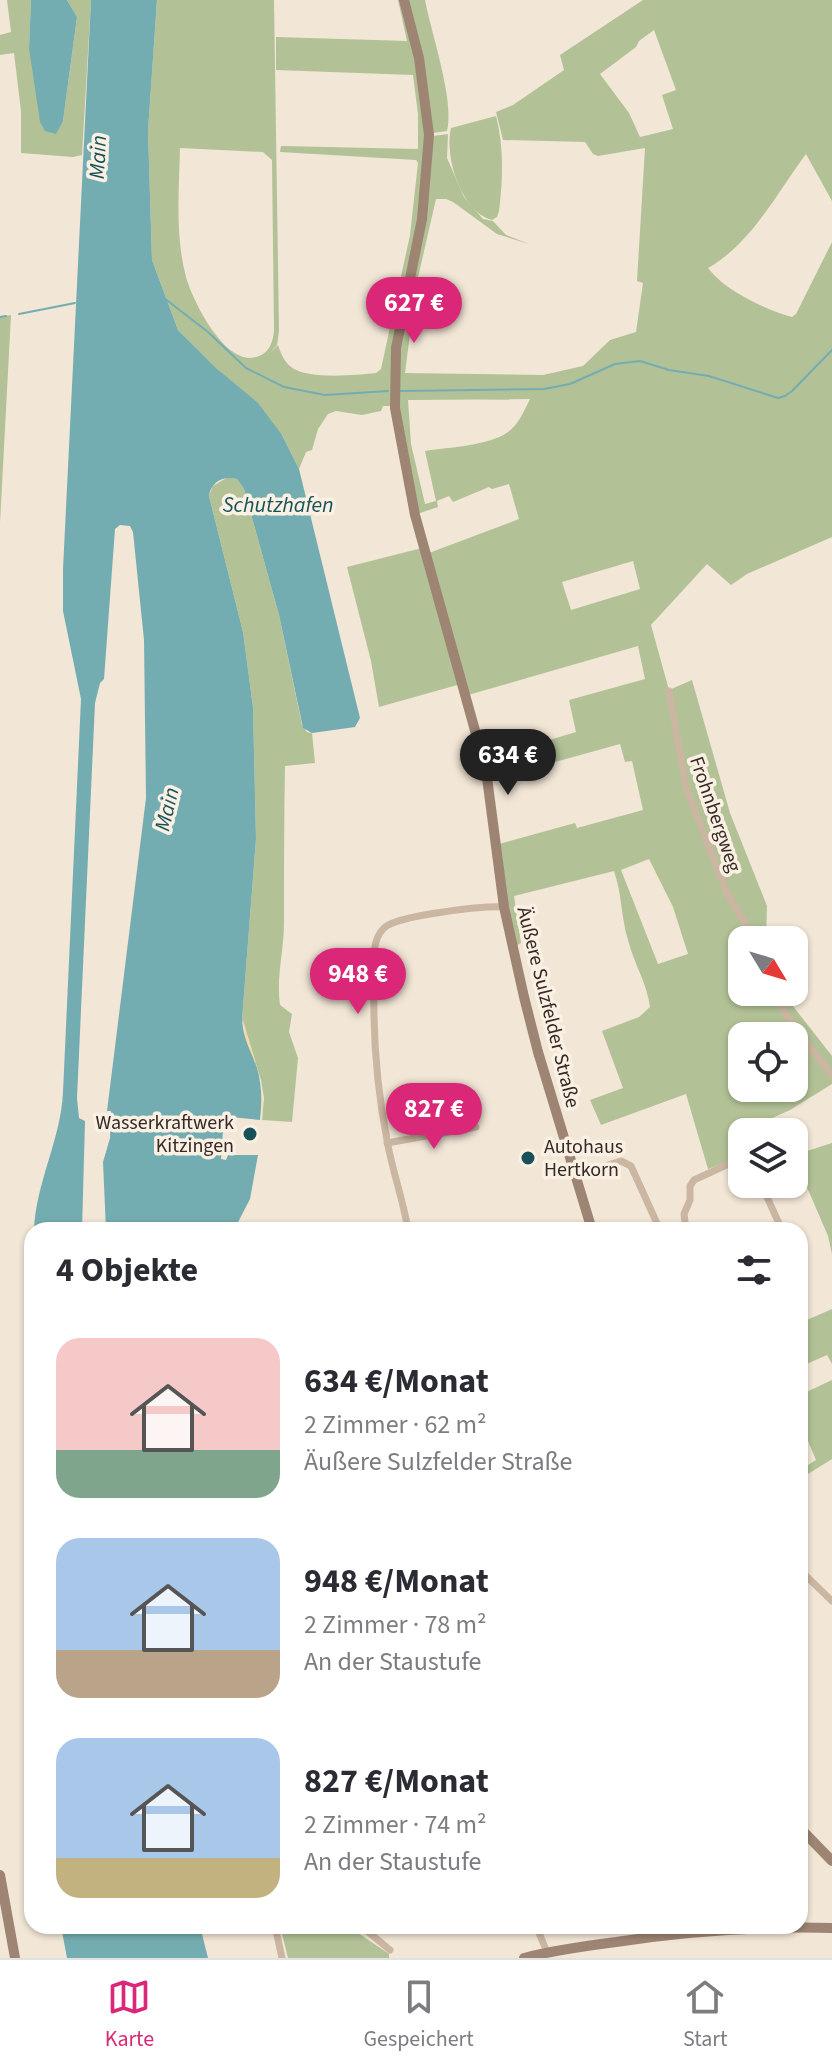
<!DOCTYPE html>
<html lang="de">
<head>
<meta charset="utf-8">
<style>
  :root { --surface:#fff; --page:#f2f2f3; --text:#2b2b33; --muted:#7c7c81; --line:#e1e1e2; --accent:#db2777 }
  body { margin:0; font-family:"Source Sans 3",sans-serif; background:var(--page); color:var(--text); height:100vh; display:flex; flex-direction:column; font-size:30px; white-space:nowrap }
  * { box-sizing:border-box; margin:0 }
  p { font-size:26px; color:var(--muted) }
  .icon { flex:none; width:44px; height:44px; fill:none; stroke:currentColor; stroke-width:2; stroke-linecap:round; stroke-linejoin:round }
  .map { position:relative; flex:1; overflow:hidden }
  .sheet { position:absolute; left:24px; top:1222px; width:784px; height:712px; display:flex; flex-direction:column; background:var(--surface); border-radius:24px; box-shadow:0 2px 6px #0004 }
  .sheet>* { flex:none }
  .needle { width:52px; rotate:128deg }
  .controls { position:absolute; left:728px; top:926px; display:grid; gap:16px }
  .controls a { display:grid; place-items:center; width:80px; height:80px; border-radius:16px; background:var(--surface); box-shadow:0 2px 6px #0004; font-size:40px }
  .price { position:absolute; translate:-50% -68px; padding:0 18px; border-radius:28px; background:var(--accent); color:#fff; font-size:26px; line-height:52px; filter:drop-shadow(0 2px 4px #0008) }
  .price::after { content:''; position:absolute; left:50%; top:48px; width:24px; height:18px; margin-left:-12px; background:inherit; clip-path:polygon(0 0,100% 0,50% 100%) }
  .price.current { background:#222; color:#fff }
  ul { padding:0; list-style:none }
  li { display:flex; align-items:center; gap:24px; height:200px; padding:0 32px }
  li span { display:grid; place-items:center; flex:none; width:224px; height:160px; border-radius:24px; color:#555 }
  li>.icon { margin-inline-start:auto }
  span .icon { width:96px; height:96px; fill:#fffc; stroke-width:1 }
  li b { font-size:34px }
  h2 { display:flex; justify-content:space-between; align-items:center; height:96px; padding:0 32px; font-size:34px }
  .tab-bar { display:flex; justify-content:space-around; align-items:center; height:112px; border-top:2px solid var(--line); background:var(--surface); font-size:22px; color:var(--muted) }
  .tab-bar a { display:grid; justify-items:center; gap:4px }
  .tab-bar .current { color:var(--accent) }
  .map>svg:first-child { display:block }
  .green { fill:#b2c296; fill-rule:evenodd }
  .sand { fill:#f1daaa }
  .water { fill:#74adb1 }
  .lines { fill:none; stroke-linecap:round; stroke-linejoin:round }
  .stream { stroke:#74adb1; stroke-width:2 }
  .street { stroke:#cbb6a2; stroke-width:7 }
  .secondary { stroke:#9e8473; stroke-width:10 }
  .poi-dot { fill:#185258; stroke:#faf0e3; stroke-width:3 }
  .labels { text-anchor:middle; stroke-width:7; stroke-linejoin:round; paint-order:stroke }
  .street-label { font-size:20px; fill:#352a25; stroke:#faf0e3 }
  .poi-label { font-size:20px; fill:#352a25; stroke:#faf0e3; text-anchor:end }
  .water-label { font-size:22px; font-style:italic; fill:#185258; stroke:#faf0e3 }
</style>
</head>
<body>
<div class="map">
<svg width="832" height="1958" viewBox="0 0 832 1958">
  <rect width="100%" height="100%" fill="#f2e6d6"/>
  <!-- green -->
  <g class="green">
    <path d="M7 0H31L29 48 63 121 77 17 67 0H91L82 155 73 157 21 153V111L14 53 0 55V35L11 32Z"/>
    <path d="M157 0H274L279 331 277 345 270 353 278 345C281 354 284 361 291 367 308 380 356 375 376 373L381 369 410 235 418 163 416 160 280 152 281 146 418 149V114L413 75 276 70V37L407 41 398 0H403L425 108 423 198 397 329 393 406H383L381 411 362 415 336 411 328 414 318 429 312 450 306 452 299 469 282 435 178 330 152 260 148 131ZM180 148 263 152 272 160 274 331C273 341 270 352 259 356 227 370 193 302 186 277 175 236 179 191 180 148Z"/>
    <path d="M406 0H425C431 32 455 102 447 131L433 133Z"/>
    <path d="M643 0H832V201L806 154C777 193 751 244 708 268 724 290 766 310 792 317L796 314 832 242V537L747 574 731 585 707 564 651 625 669 690 692 680 730 813 767 906 766 940H742V992H782L832 1056V1084L790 1110 768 1120 775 1132H742V1156L708 1169 686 1094 601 1125 590 1100 623 1088 602 1031 639 1017 650 1007C647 983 634 964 628 940 621 917 622 894 614 871L514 896 521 943 514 947 499 844 575 823 577 828 643 810 632 761 625 762 620 744 490 780 485 759 576 732 569 700 645 679 638 646 468 695 429 553 519 519 509 484 492 489 489 487 453 502 449 496 437 501 438 507 417 514 396 409 398 348 433 136 448 134 447 158 464 197 483 219 493 221 506 235 529 244 497 234 453 202 446 199H436L416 286 405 373 543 375 583 366 610 340 636 332 643 283 637 281 645 148 598 156 593 154 585 142 503 140 496 112 513 105 564 70 560 55ZM654 30 676 90 662 95 673 129 640 137 629 113 600 74 636 47 639 41ZM530 399C524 411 519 424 508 432 489 446 449 447 425 451L436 501 425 504 411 444 408 400ZM633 561 640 589 571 610 562 582ZM649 859 673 907 688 954 658 964 621 870ZM742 1036H794V1088H742Z"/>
    <path d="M496 116C504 147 503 179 499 211L497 217 492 220C461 212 444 156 451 128Z"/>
    <path d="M11 315 0 523V317Z"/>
    <path d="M228 477 237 479 244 489 279 615 302 725 307 732 312 733 315 763 285 766C284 818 284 871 284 923 284 951 276 978 280 1005L292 1014 289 1032 298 1058 292 1122 262 1120 264 1098 261 1080 242 1020 256 839 253 707 243 632 209 496 213 486Z"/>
    <path d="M422 548 461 684 379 707 371 661 347 567Z"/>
    <path d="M832 1143V1254L828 1236 794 1157V1151L804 1152Z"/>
    <path d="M832 1309V1364L827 1355 800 1367V1323Z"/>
    <path d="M832 1380V1459L800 1479V1470L816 1460 800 1422V1395Z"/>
    <path d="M280 1926H348L389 1954V1958H288Z"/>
  </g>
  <!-- sand -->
  <path class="sand" d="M243 1019C252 1054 266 1083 262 1120L261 1084 245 1041Z"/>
  <!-- water -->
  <g class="water">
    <path d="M31 0H67L77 17 63 121 56 134 45 131 40 122 29 48Z"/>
    <path d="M91 0H157L148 131 152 260 178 330 216 368 258 403 282 435 299 469 360 718 355 727 312 733 303 728 279 615 244 489 237 479C223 475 211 482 209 496L243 632 253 707 256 839 242 1020C244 1042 251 1050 257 1068 262 1085 262 1102 260 1120L230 1117 228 1113 224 1116 221 1159 226 1160 228 1155H258L250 1199 234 1230H106L103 1162 110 1138 111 1111H107L146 798 144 640 133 532 130 526 120 525 115 529 104 679 100 683 95 703 77 1098 79 1118 85 1121 82 1230H34C36 1182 61 1139 63 1092L81 699 63 611V569Z"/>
    <path d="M32 1299V1751L28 1528Z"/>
    <path d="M61 1926H200L208 1958H67Z"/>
  </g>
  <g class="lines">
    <!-- stream -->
    <g class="stream">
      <path d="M164 298 208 332 246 368 284 387 325 395 388 391"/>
      <path d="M19 314 75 303"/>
      <path d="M0 317 6 316"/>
      <path d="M400 391 544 389 570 384 615 364 640 361 669 370 709 376 778 398 785 396 792 391 832 350"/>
    </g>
    <!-- street -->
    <g class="street">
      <path d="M669 691 686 787 726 891 755 940"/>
      <path d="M773 992 794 1027 832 1075"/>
      <path d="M387 1143 476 1127"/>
      <path d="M608 1165 621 1161 631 1166 660 1230"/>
      <path d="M761 1184 782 1230"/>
      <path d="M408 1230C403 1199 392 1170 387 1140 377 1089 373 1039 374 987 374 969 370 941 384 928 397 915 484 906 504 907"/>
      <path d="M686 1230 684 1214 690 1200V1186L694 1180 733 1162H742"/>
      <path d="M800 1266 801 1268"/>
      <path d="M800 1570 832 1601"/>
      <path d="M275 1926 282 1958"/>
      <path d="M361 1926 390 1950"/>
      <path d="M536 1926 547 1952"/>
    </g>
    <!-- secondary -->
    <g class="secondary">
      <path d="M404 0 419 58 429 135 422 219 396 348 395 408 415 515 486 770 504 907 524 997 538 1052 592 1230"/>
      <path d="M800 1828 832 1861"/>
      <path d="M0 1875 15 1958"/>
      <path d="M524 1958C554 1950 585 1946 616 1942 688 1931 759 1926 832 1928"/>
    </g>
  </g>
  <!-- markers -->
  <g class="poi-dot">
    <circle cx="250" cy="1134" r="8"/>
    <circle cx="528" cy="1158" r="8"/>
  </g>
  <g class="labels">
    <!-- street labels -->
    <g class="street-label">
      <text transform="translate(716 814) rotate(71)" y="7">Frohnbergweg</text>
      <text transform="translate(549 1007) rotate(76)" y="7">Äußere Sulzfelder Straße</text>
    </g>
    <!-- poi labels -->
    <g class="poi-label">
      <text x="234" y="1129">Wasserkraftwerk<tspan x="234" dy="23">Kitzingen</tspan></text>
      <text x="544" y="1153" text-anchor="start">Autohaus<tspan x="544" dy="23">Hertkorn</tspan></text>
    </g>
    <!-- water labels -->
    <g class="water-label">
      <text transform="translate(97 157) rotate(-87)" y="8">Main</text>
      <text x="278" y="512">Schutzhafen</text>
      <text transform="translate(166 809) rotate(-77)" y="8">Main</text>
    </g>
  </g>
</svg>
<div class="controls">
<a><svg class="needle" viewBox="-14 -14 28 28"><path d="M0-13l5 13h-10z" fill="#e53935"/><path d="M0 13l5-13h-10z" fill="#7c7c81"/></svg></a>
<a><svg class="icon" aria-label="locate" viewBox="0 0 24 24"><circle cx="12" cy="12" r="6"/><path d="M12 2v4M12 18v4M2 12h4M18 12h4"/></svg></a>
<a><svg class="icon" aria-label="layers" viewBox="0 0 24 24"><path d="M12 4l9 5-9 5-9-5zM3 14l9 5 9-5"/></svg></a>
</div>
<b class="price" style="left:414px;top:345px">627 €</b>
<b class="price current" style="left:508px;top:797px">634 €</b>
<b class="price" style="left:358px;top:1016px">948 €</b>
<b class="price" style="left:434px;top:1151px">827 €</b>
<section class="sheet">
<h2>4 Objekte<svg class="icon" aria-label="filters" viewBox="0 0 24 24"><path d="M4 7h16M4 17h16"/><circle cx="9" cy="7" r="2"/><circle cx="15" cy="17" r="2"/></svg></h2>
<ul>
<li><span style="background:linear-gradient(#f6c9c9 70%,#7fa58c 0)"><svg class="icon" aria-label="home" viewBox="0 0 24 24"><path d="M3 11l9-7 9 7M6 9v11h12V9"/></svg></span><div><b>634 €/Monat</b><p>2 Zimmer · 62 m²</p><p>Äußere Sulzfelder Straße</p></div></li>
<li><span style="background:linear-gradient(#a9c7e8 70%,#b9a48a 0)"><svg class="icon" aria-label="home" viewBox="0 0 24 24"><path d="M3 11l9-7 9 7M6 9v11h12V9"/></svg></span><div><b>948 €/Monat</b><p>2 Zimmer · 78 m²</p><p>An der Staustufe</p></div></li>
<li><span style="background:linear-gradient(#a9c7e8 75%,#c2b280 0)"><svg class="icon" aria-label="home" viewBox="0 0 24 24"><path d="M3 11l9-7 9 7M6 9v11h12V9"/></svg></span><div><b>827 €/Monat</b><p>2 Zimmer · 74 m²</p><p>An der Staustufe</p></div></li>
</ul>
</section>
</div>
<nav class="tab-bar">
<a class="current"><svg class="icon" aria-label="map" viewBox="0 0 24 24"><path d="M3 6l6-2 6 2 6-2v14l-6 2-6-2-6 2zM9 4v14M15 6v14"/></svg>Karte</a>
<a><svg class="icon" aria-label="saved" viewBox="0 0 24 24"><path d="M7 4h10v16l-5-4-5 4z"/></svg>Gespeichert</a>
<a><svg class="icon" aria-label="home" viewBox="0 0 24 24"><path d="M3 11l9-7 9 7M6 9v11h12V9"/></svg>Start</a>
</nav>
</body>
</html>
